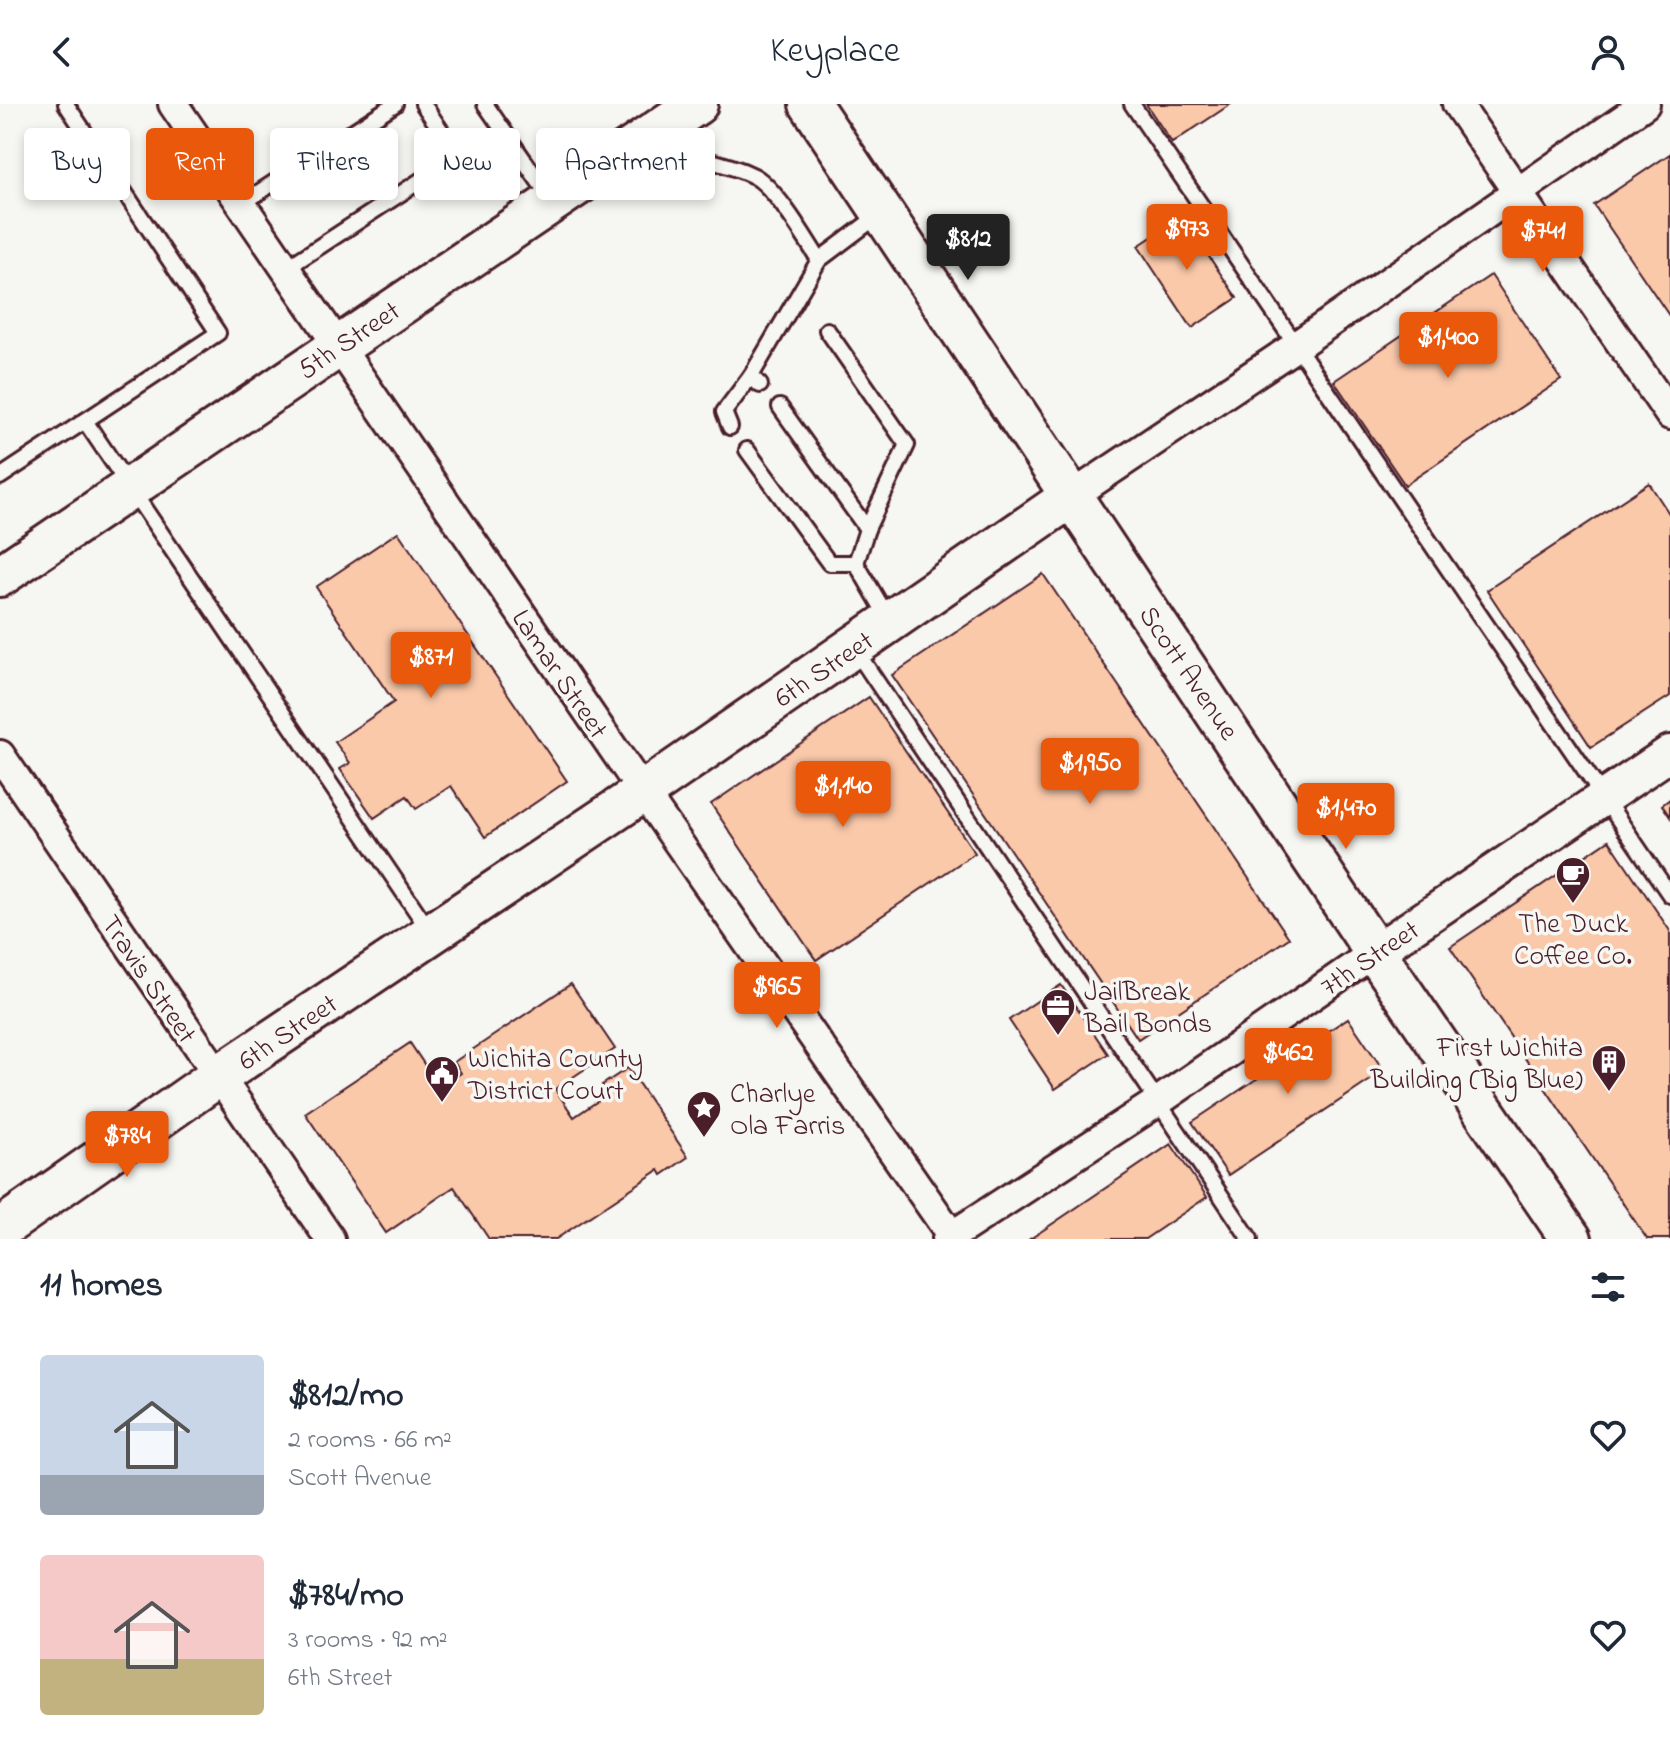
<!DOCTYPE html>
<html lang="en">
<head>
<meta charset="utf-8">
<style>
  :root { --surface:#fff; --page:#f6f6f7; --text:#1f2937; --muted:#747a83; --accent:#ea580c }
  body { margin:0; font-family:"Indie Flower",sans-serif; background:var(--page); color:var(--text); height:100vh; display:flex; flex-direction:column; font-size:30px; white-space:nowrap }
  * { box-sizing:border-box; margin:0 }
  p { font-size:26px; color:var(--muted) }
  .icon { flex:none; width:44px; height:44px; fill:none; stroke:currentColor; stroke-width:2; stroke-linecap:round; stroke-linejoin:round }
  .map { position:relative; height:1135px; overflow:hidden }
  .side { display:flex; flex-direction:column; background:var(--surface); flex:1 }
  .side>* { flex:none }
  .guide { position:absolute; left:24px; top:24px; width:800px; height:72px; display:flex; gap:16px }
  .price { position:absolute; translate:-50% -68px; padding:0 18px; border-radius:8px; background:var(--accent); color:#fff; font-size:26px; line-height:52px; filter:drop-shadow(0 2px 4px #0008) }
  .price::after { content:''; position:absolute; left:50%; top:48px; width:24px; height:18px; margin-left:-12px; background:inherit; clip-path:polygon(0 0,100% 0,50% 100%) }
  .price.current { background:#222; color:#fff }
  ul { padding:0; list-style:none }
  li { display:flex; align-items:center; gap:24px; height:200px; padding:0 40px }
  li span { display:grid; place-items:center; flex:none; width:224px; height:160px; border-radius:8px; color:#555 }
  li>.icon { margin-inline-start:auto }
  span .icon { width:96px; height:96px; fill:#fffc; stroke-width:1 }
  li b { font-size:34px }
  h2 { display:flex; justify-content:space-between; align-items:center; height:96px; padding:0 40px; font-size:34px }
  .pill { padding:0 28px; border-radius:8px; background:var(--surface); box-shadow:0 4px 12px #0003; font-size:28px; line-height:72px }
  .pill.current { background:var(--accent); color:#fff }
  header { display:flex; justify-content:space-between; align-items:center; height:104px; padding:0 40px; background:var(--surface); font-size:36px; font-weight:600 }
  .map>svg:first-child { display:block }
  .building { fill:#fac9aa; stroke:#4a1f2b; stroke-width:2 }
  .lines { fill:none; stroke-linecap:round; stroke-linejoin:round }
  .service-casing { stroke:#4a1f2b; stroke-width:20 }
  .minor-casing { stroke:#4a1f2b; stroke-width:34 }
  .tertiary-casing { stroke:#4a1f2b; stroke-width:40 }
  .secondary-casing { stroke:#4a1f2b; stroke-width:46 }
  .service { stroke:#f6f6f2; stroke-width:14 }
  .minor { stroke:#f6f6f2; stroke-width:28 }
  .tertiary { stroke:#f6f6f2; stroke-width:34 }
  .secondary { stroke:#f6f6f2; stroke-width:40 }
  .labels { text-anchor:middle; stroke-width:7; stroke-linejoin:round; paint-order:stroke }
  .street-label { font-size:28px; fill:#4a1f2b; stroke:#f6f6f2 }
  .poi-label { font-size:28px; fill:#4a1f2b; stroke:#f6f6f2; text-anchor:start }
</style>
</head>
<body>
<header><svg class="icon" aria-label="back" viewBox="0 0 24 24"><path d="M15 5l-7 7 7 7"/></svg>Keyplace<svg class="icon" aria-label="person" viewBox="0 0 24 24"><circle cx="12" cy="8" r="4"/><path d="M4 21q1-7 8-7t8 7"/></svg></header>
<div class="map">
<svg width="1670" height="1135" viewBox="0 0 1670 1135">
  <rect width="100%" height="100%" fill="#f6f6f2"/>
  <filter id="ink" filterUnits="userSpaceOnUse"><feTurbulence type="fractalNoise" baseFrequency=".0125" numOctaves="2"/><feDisplacementMap in="SourceGraphic" scale="16" xChannelSelector="R" yChannelSelector="G"/><feConvolveMatrix kernelMatrix="1 2 1 2 8 2 1 2 1" color-interpolation-filters="sRGB"/></filter>
  <g filter="url(#ink)">
    <!-- building -->
    <g class="building">
      <path d="M1146 0H1231L1172 39Z"/>
      <path d="M1670 50V213L1594 101Z"/>
      <path d="M1182 113 1237 194 1192 224 1138 142Z"/>
      <path d="M1491 171 1561 276 1405 381 1334 277Z"/>
      <path d="M1649 379 1670 411V592L1591 643 1487 486Z"/>
      <path d="M398 428 567 677 485 733 451 682 416 705 407 692 374 714 340 665 350 659 335 638 394 598 316 483Z"/>
      <path d="M1043 470 1289 834 1138 935 892 571Z"/>
      <path d="M869 593 975 749 816 856 711 700Z"/>
      <path d="M1670 695V713L1662 701Z"/>
      <path d="M1609 736 1670 827V1135H1647L1450 843Z"/>
      <path d="M571 880 615 945 555 985 574 1013 608 990 602 981 628 964 688 1053 662 1071 659 1066 556 1135H489L454 1083 386 1129 305 1009 410 939 440 984 461 969 454 958Z"/>
      <path d="M1061 881 1108 950 1055 985 1009 916Z"/>
      <path d="M1348 914 1384 967 1228 1071 1192 1018Z"/>
      <path d="M1171 1040 1207 1093 1145 1135H1030Z"/>
    </g>
    <g class="lines">
      <!-- service casing -->
      <g class="service-casing">
        <g id="service">
          <path d="M485 0 551 95"/>
          <path d="M1132 0 1670 791"/>
          <path d="M645 46C681 51 721 56 754 72 775 83 806 135 819 156"/>
          <path d="M241 100 395 0"/>
          <path d="M285 165 458 52 423 0"/>
          <path d="M827 226 907 341 867 425"/>
          <path d="M760 281 751 272 819 156 880 110"/>
          <path d="M780 303 867 425 856 459 888 514"/>
          <path d="M85 317 431 829"/>
          <path d="M730 323 724 308 751 272"/>
          <path d="M747 346 829 459H856"/>
          <path d="M0 373 218 229 66 0"/>
          <path d="M854 544 1250 1135"/>
        </g>
      </g>
      <!-- minor casing -->
      <g class="minor-casing">
        <g id="minor">
          <path d="M173 0 643 688 954 1135"/>
          <path d="M1457 0 1670 311"/>
          <path d="M1072 392 1296 242 1645 0"/>
          <path d="M0 651 330 1135"/>
          <path d="M947 1135 1159 997 1375 848"/>
        </g>
      </g>
      <!-- tertiary casing -->
      <g class="tertiary-casing">
        <path id="tertiary" d="M1375 848 1670 649"/>
      </g>
      <!-- secondary casing -->
      <g class="secondary-casing">
        <g id="secondary">
          <path d="M810 0 1375 848 1571 1135"/>
          <path d="M0 472 697 0"/>
          <path d="M0 1125 217 973 643 688 1072 392"/>
        </g>
      </g>
      <!-- service -->
      <use href="#service" class="service"/>
      <!-- minor -->
      <use href="#minor" class="minor"/>
      <!-- tertiary -->
      <use href="#tertiary" class="tertiary"/>
      <!-- secondary -->
      <use href="#secondary" class="secondary"/>
    </g>
  </g>
  <!-- icons -->
  <defs>
    <g id="cafe-pin" transform="scale(1.8)"><path d="M0 17L-7.5 6A9.5 9.5 0 1 1 7.5 6Z" fill="#4a1f2b" stroke="#f6f6f2"/><path d="M-5.5-4.5H6V0H3Q3 3.5 0 3.5H-2.5Q-5.5 3.5-5.5 0ZM3-3.2v2h1.7v-2ZM-6 4.5H4V6H-6Z" fill="#fff"/></g>
    <g id="office-pin" transform="scale(1.8)"><path d="M0 17L-7.5 6A9.5 9.5 0 1 1 7.5 6Z" fill="#4a1f2b" stroke="#f6f6f2"/><path d="M-6-3h4V-5.5h4V-3h4V5H-6ZM-1-4.5V-3h2v-1.5ZM-6 0V1H6V0Z" fill="#fff"/></g>
    <g id="building-pin" transform="scale(1.8)"><path d="M0 17L-7.5 6A9.5 9.5 0 1 1 7.5 6Z" fill="#4a1f2b" stroke="#f6f6f2"/><path d="M-4-6H4V6H1V3H-1V6H-4ZM-2.5-4.3h1.7v1.8h-1.7ZM.8-4.3h1.7v1.8H.8ZM-2.5-1h1.7V.8h-1.7ZM.8-1h1.7V.8H.8Z" fill="#fff"/></g>
    <g id="civic-pin" transform="scale(1.8)"><path d="M0 17L-7.5 6A9.5 9.5 0 1 1 7.5 6Z" fill="#4a1f2b" stroke="#f6f6f2"/><path d="M-.6-6.5H3V-4.5H.6V-3L4-1V1h2V6H-6V1h2V-1L-.6-3ZM-1.2 2.5V6h2.4V2.5Z" fill="#fff"/></g>
    <g id="sight-pin" transform="scale(1.8)"><path d="M0 17L-7.5 6A9.5 9.5 0 1 1 7.5 6Z" fill="#4a1f2b" stroke="#f6f6f2"/><path d="M0-6L1.8-2.2L6-1.7L2.9 1.2L3.7 5.4L0 3.3L-3.7 5.4L-2.9 1.2L-6-1.7L-1.8-2.2Z" fill="#fff"/></g>
  </defs>
  <g fill-rule="evenodd">
    <use href="#cafe-pin" x="1573" y="770"/>
    <use href="#office-pin" x="1058" y="902"/>
    <use href="#building-pin" x="1609" y="958"/>
    <use href="#civic-pin" x="442" y="969"/>
    <use href="#sight-pin" x="704" y="1004"/>
  </g>
  <g class="labels">
    <!-- street labels -->
    <g class="street-label">
      <text transform="translate(348 235) rotate(-34)" y="10">5th Street</text>
      <text transform="translate(823 564) rotate(-34)" y="10">6th Street</text>
      <text transform="translate(1190 568) rotate(56)" y="10">Scott Avenue</text>
      <text transform="translate(561 569) rotate(56)" y="10">Lamar Street</text>
      <text transform="translate(1369 853) rotate(-34)" y="10">7th Street</text>
      <text transform="translate(150 874) rotate(56)" y="10">Travis Street</text>
      <text transform="translate(287 927) rotate(-34)" y="10">6th Street</text>
    </g>
    <!-- poi labels -->
    <g class="poi-label">
      <text x="1573" y="828" text-anchor="middle">The Duck<tspan x="1573" dy="32">Coffee Co.</tspan></text>
      <text x="1084" y="896">JailBreak<tspan x="1084" dy="32">Bail Bonds</tspan></text>
      <text x="1583" y="952" text-anchor="end">First Wichita<tspan x="1583" dy="32">Building (Big Blue)</tspan></text>
      <text x="468" y="963">Wichita County<tspan x="468" dy="32">District Court</tspan></text>
      <text x="730" y="998">Charlye<tspan x="730" dy="32">Ola Farris</tspan></text>
    </g>
  </g>
</svg>
<b class="price" style="left:1187px;top:168px">$973</b>
<b class="price" style="left:1543px;top:170px">$741</b>
<b class="price current" style="left:968px;top:178px">$812</b>
<b class="price" style="left:1448px;top:276px">$1,400</b>
<b class="price" style="left:431px;top:596px">$871</b>
<b class="price" style="left:1090px;top:702px">$1,950</b>
<b class="price" style="left:843px;top:725px">$1,140</b>
<b class="price" style="left:1346px;top:747px">$1,470</b>
<b class="price" style="left:777px;top:926px">$965</b>
<b class="price" style="left:1288px;top:992px">$462</b>
<b class="price" style="left:127px;top:1075px">$784</b>
<div class="guide">
<a class="pill">Buy</a>
<a class="pill current">Rent</a>
<a class="pill">Filters</a>
<a class="pill">New</a>
<a class="pill">Apartment</a>
</div>
</div>
<section class="side">
<h2>11 homes<svg class="icon" aria-label="filters" viewBox="0 0 24 24"><path d="M4 7h16M4 17h16"/><circle cx="9" cy="7" r="2"/><circle cx="15" cy="17" r="2"/></svg></h2>
<ul>
<li><span style="background:linear-gradient(#c9d6e8 75%,#9aa5b1 0)"><svg class="icon" aria-label="home" viewBox="0 0 24 24"><path d="M3 11l9-7 9 7M6 9v11h12V9"/></svg></span><div><b>$812/mo</b><p>2 rooms · 66 m²</p><p>Scott Avenue</p></div><svg class="icon" aria-label="heart" viewBox="0 0 24 24"><path d="M12 20l-8-8c-3-5 5-10 8-4 3-6 11-1 8 4z"/></svg></li>
<li><span style="background:linear-gradient(#f6c9c9 65%,#c2b280 0)"><svg class="icon" aria-label="home" viewBox="0 0 24 24"><path d="M3 11l9-7 9 7M6 9v11h12V9"/></svg></span><div><b>$784/mo</b><p>3 rooms · 92 m²</p><p>6th Street</p></div><svg class="icon" aria-label="heart" viewBox="0 0 24 24"><path d="M12 20l-8-8c-3-5 5-10 8-4 3-6 11-1 8 4z"/></svg></li>
</ul>
</section>
</body>
</html>
